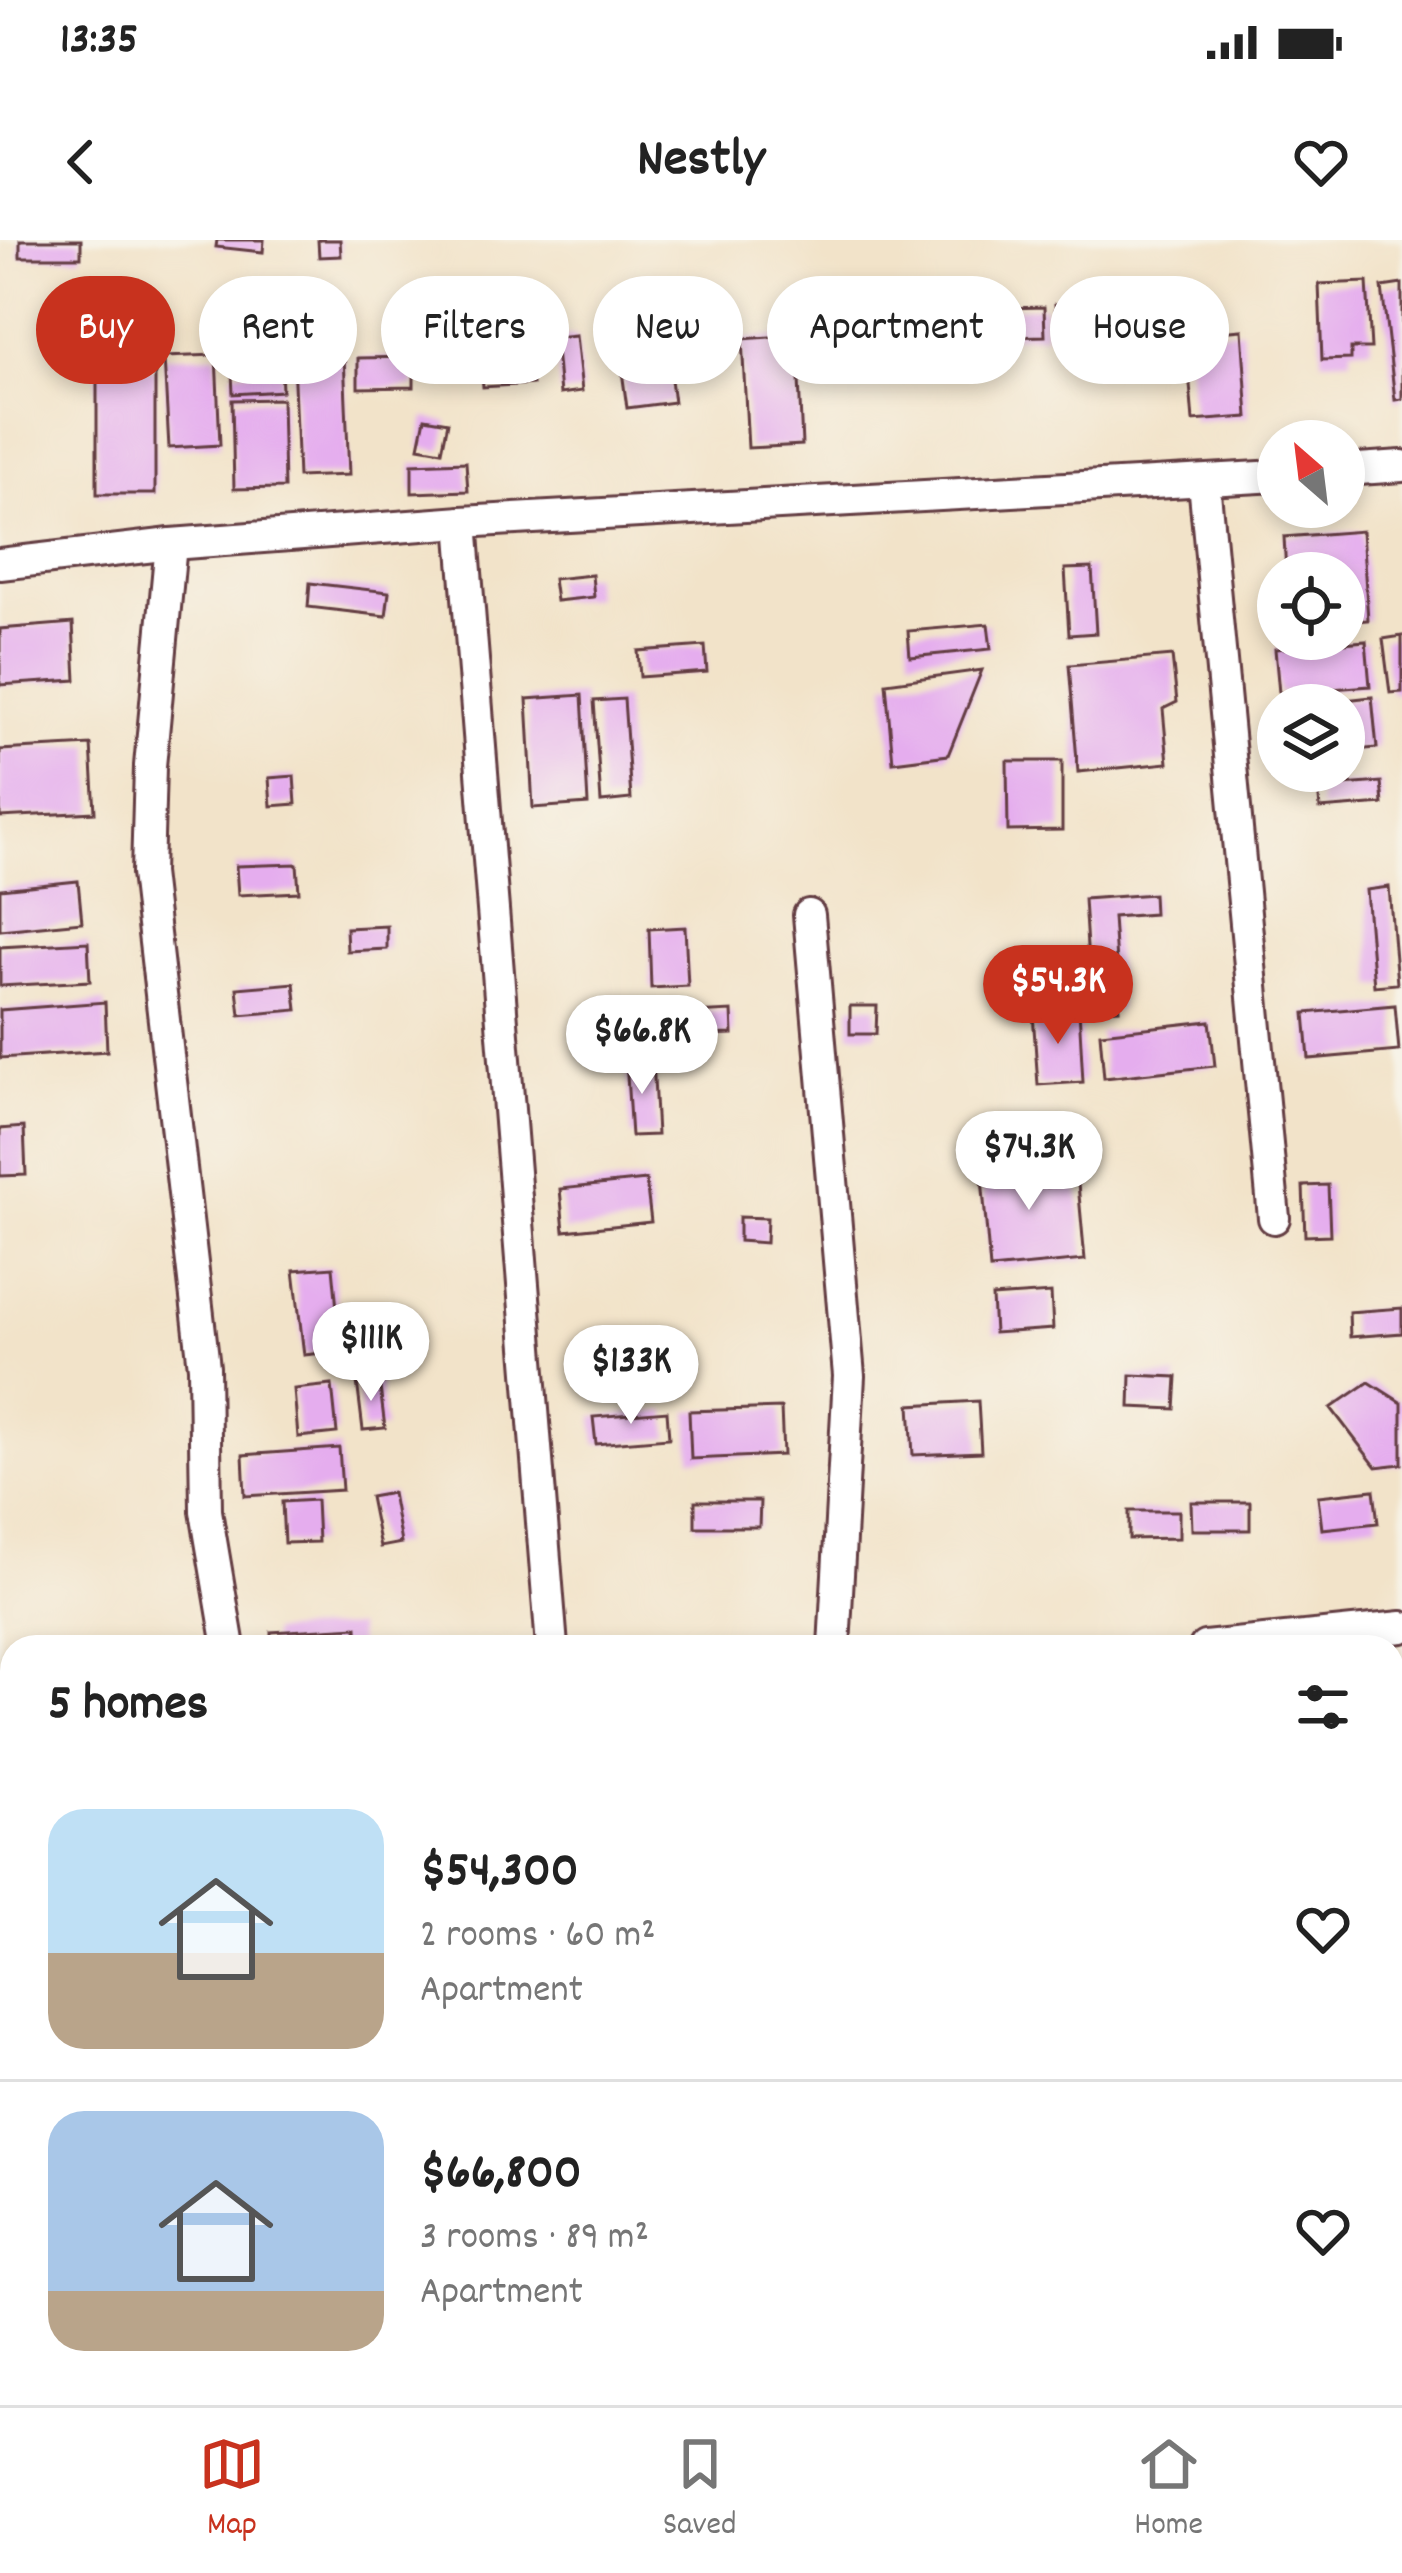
<!DOCTYPE html>
<html lang="en">
<head>
<meta charset="utf-8">
<style>
  :root { --surface:#fff; --page:#f2f2f2; --text:#222; --muted:#767676; --line:#e0e0e0; --accent:#c8321e }
  body { margin:0; font-family:Dekko,sans-serif; background:var(--page); color:var(--text); height:100vh; display:flex; flex-direction:column; font-size:45px; white-space:nowrap }
  * { box-sizing:border-box; margin:0 }
  p { font-size:39px; color:var(--muted) }
  .icon { flex:none; width:66px; height:66px; fill:none; stroke:currentColor; stroke-width:2; stroke-linecap:round; stroke-linejoin:round }
  .map { position:relative; flex:1; overflow:hidden }
  .side { position:absolute; left:0px; top:1395px; width:1404px; height:771px; display:flex; flex-direction:column; background:var(--surface); border-radius:36px 36px 0 0; box-shadow:0 6px 18px #0003 }
  .side>* { flex:none }
  .guide { position:absolute; left:36px; top:36px; width:1332px; height:108px; display:flex; gap:24px }
  .needle { width:78px; rotate:332deg }
  .buttons { position:absolute; left:1257px; top:180px; display:grid; gap:24px }
  .buttons a { display:grid; place-items:center; width:108px; height:108px; border-radius:50%; background:var(--surface); box-shadow:0 6px 18px #0003; font-size:60px }
  .price { position:absolute; translate:-50% -102px; padding:0 27px; border-radius:42px; background:#fff; color:#222; font-size:39px; line-height:78px; filter:drop-shadow(0 3px 6px #0008) }
  .price::after { content:''; position:absolute; left:50%; top:72px; width:36px; height:27px; margin-left:-18px; background:inherit; clip-path:polygon(0 0,100% 0,50% 100%) }
  .price.selected { background:var(--accent); color:#fff }
  ul { padding:0; list-style:none }
  li { display:flex; align-items:center; gap:36px; height:300px; padding:0 48px }
  li+li { border-top:3px solid var(--line) }
  li span { display:grid; place-items:center; flex:none; width:336px; height:240px; border-radius:36px; color:#555 }
  li>.icon { margin-inline-start:auto }
  span .icon { width:144px; height:144px; fill:#fffc; stroke-width:1 }
  li b { font-size:51px }
  h2 { display:flex; justify-content:space-between; align-items:center; height:144px; padding:0 48px; font-size:51px }
  .pill { padding:0 42px; border-radius:54px; background:var(--surface); box-shadow:0 6px 18px #0003; font-size:42px; line-height:108px }
  .pill.selected { background:var(--accent); color:#fff }
  .status { display:flex; justify-content:space-between; align-items:center; height:84px; padding:0 60px; background:var(--surface); direction:ltr }
  .status svg { height:33px; fill:currentColor }
  header { display:flex; justify-content:space-between; align-items:center; height:156px; padding:0 48px; background:var(--surface); font-size:54px; font-weight:700 }
  .tabs { display:flex; justify-content:space-around; align-items:center; height:168px; border-top:3px solid var(--line); background:var(--surface); font-size:33px; color:var(--muted) }
  .tabs a { display:grid; justify-items:center; gap:6px }
  .tabs .selected { color:var(--accent) }
  .map>svg:first-child { display:block }
  .building { fill:#e5adee }
  .lines { fill:none; stroke-linecap:round; stroke-linejoin:round }
  .street-casing { stroke:#633c43; stroke-width:36 }
  .street { stroke:#fff; stroke-width:30 }
</style>
</head>
<body>
<div class="status"><b>13:35</b><svg viewBox="0 0 49 12"><path d="M0 12V9h3v3zM5 12V6h3v6zM10 12V3h3v9zM15 12V0h3v12zM26 1h20v11H26zM47 4h2v5h-2z"/></svg></div>
<header><svg class="icon" aria-label="back" viewBox="0 0 24 24"><path d="M15 5l-7 7 7 7"/></svg>Nestly<svg class="icon" aria-label="heart" viewBox="0 0 24 24"><path d="M12 20l-8-8c-3-5 5-10 8-4 3-6 11-1 8 4z"/></svg></header>
<div class="map">
<svg width="1402" height="2165" viewBox="0 0 1402 2165">
  <rect width="100%" height="100%" fill="#f7f3e8"/>
  <filter id="ink" filterUnits="userSpaceOnUse"><feTurbulence type="fractalNoise" baseFrequency=".00833" numOctaves="2"/><feDisplacementMap in="SourceGraphic" scale="24" xChannelSelector="R" yChannelSelector="G"/><feConvolveMatrix kernelMatrix="1 2 1 2 8 2 1 2 1" color-interpolation-filters="sRGB"/></filter>
  <filter id="wash" filterUnits="userSpaceOnUse"><feTurbulence type="fractalNoise" baseFrequency=".004" numOctaves="4" result="noise"/><feDisplacementMap in="SourceGraphic" scale="48" xChannelSelector="R" yChannelSelector="G"/><feGaussianBlur stdDeviation="2.7" result="paint"/><feColorMatrix in="noise" values="0 0 0 0 0 0 0 0 0 0 0 0 0 0 0 0 0 1.4 0 .05"/><feComposite in="paint" operator="in"/></filter>
  <g filter="url(#wash)">
    <rect width="100%" height="100%" fill="#f2e3c9"/>
    <g id="blocks">
      <!-- building -->
      <g class="building">
        <rect x="20" y="0" width="61" height="17"/>
        <path d="M217 0H264L263 12 216 7Z"/>
        <path d="M318 0H340L341 16 319 17Z"/>
        <path d="M1367 42 1371 108H1351V119L1322 120 1319 44Z"/>
        <path d="M1402 44V159L1395 160 1382 47Z"/>
        <path d="M1176 55 1179 87 1127 91 1124 59Z"/>
        <path d="M1113 61 1114 92 1057 95 1055 64Z"/>
        <path d="M931 67H980L979 95 931 94Z"/>
        <path d="M1044 67 1045 96 1008 97 1007 68Z"/>
        <path d="M917 75 919 102 867 106 865 79Z"/>
        <path d="M664 88 674 162 627 168 617 94Z"/>
        <path d="M1242 90 1248 177 1193 181 1186 95Z"/>
        <path d="M797 95 802 205 748 208 742 99Z"/>
        <path d="M576 96 582 151 560 154 555 98Z"/>
        <rect x="830" y="96" width="21" height="40"/>
        <path d="M530 108 532 144 483 147 480 111Z"/>
        <path d="M216 115 220 205 169 208 164 117Z"/>
        <path d="M344 116 349 235 298 237 293 119Z"/>
        <path d="M414 117V147L358 148V118Z"/>
        <rect x="97" y="129" width="58" height="125"/>
        <path d="M281 129 282 151 233 154 232 132Z"/>
        <path d="M282 159 284 248 234 249 232 160Z"/>
        <path d="M425 178 448 182 442 211 419 207Z"/>
        <path d="M466 222 468 251 412 253V224Z"/>
        <path d="M1362 291 1368 380 1344 382V333H1286L1284 297Z"/>
        <path d="M1092 328 1096 393 1069 395 1065 329Z"/>
        <path d="M592 335 594 357 556 361 553 339Z"/>
        <path d="M310 343 389 352 386 376 308 367Z"/>
        <path d="M73 383 76 440 0 445V389Z"/>
        <path d="M988 384 991 409 910 417 908 391Z"/>
        <path d="M1402 396V452L1390 453 1383 399Z"/>
        <path d="M1366 401 1370 446 1279 453 1275 409Z"/>
        <path d="M705 406 707 432 640 437 638 411Z"/>
        <path d="M1172 416 1177 462 1163 469 1168 523 1078 532 1069 425Z"/>
        <path d="M982 430 948 515 893 522 886 443Z"/>
        <path d="M582 455 588 564 533 568 527 459Z"/>
        <path d="M1372 457 1377 508 1344 511V465H1326V462Z"/>
        <path d="M624 459 631 559 601 562 594 461Z"/>
        <path d="M1278 467V518L1272 519 1267 469Z"/>
        <path d="M91 505 95 572 0 577V510Z"/>
        <path d="M1007 521H1062V590L1008 591Z"/>
        <path d="M294 536 296 564 271 566 269 538Z"/>
        <path d="M1381 542 1383 564 1320 569 1318 547Z"/>
        <path d="M297 624 299 652 238 655 236 626Z"/>
        <path d="M78 641 82 682 0 690V649Z"/>
        <path d="M1389 647 1397 744 1374 746 1366 650Z"/>
        <path d="M1153 654 1154 674 1113 677 1119 769 1091 771 1084 659Z"/>
        <path d="M387 686V709L347 711 346 688Z"/>
        <path d="M685 687 688 746 651 748 649 689Z"/>
        <path d="M88 702 90 741 0 746V707Z"/>
        <path d="M294 743 297 770 240 775 237 748Z"/>
        <path d="M105 762 107 811 0 818V770Z"/>
        <path d="M1395 765 1399 811 1309 819 1305 773Z"/>
        <path d="M850 766H877L876 794H850Z"/>
        <path d="M1079 769 1083 842 1038 845 1033 773Z"/>
        <path d="M732 771 733 794 674 796 673 774Z"/>
        <path d="M1210 781 1215 826 1104 838 1100 793Z"/>
        <path d="M653 819 657 895 631 896 626 820Z"/>
        <path d="M24 887 26 935 0 936V889Z"/>
        <path d="M1042 909 1045 947 1078 944 1085 1020 990 1029 980 915Z"/>
        <path d="M646 940 651 982 564 991 560 949Z"/>
        <path d="M1328 945 1330 995 1305 996 1303 946Z"/>
        <path d="M739 977 767 978 766 1003 739 1001Z"/>
        <path d="M333 1027 341 1111 304 1115 294 1030Z"/>
        <path d="M1051 1053 1053 1089 994 1093 992 1057Z"/>
        <path d="M1402 1068V1093L1350 1097 1349 1072Z"/>
        <path d="M1131 1135 1177 1137 1175 1169 1130 1167Z"/>
        <path d="M379 1139 385 1188 363 1190 357 1141Z"/>
        <path d="M1369 1142 1402 1163V1224L1376 1227 1331 1168Z"/>
        <path d="M332 1145 337 1193 298 1197 294 1149Z"/>
        <path d="M978 1161 981 1212 913 1215 910 1165Z"/>
        <path d="M781 1168 783 1215 691 1219 689 1171Z"/>
        <path d="M667 1171 669 1198 596 1204 593 1177Z"/>
        <path d="M339 1208 342 1250 245 1256 243 1215Z"/>
        <path d="M1374 1250 1378 1283 1322 1289 1318 1256Z"/>
        <path d="M392 1253 401 1303 380 1307 370 1257Z"/>
        <path d="M316 1260 318 1302 284 1303 282 1262Z"/>
        <path d="M695 1261H760L759 1287H695Z"/>
        <path d="M1191 1262H1250V1290H1192Z"/>
        <path d="M1129 1271H1179V1298L1129 1299Z"/>
        <path d="M357 1387 358 1407H271V1392Z"/>
        <path d="M456 2154H522V2165H457Z"/>
      </g>
    </g>
  </g>
  <g filter="url(#ink)">
    <use href="#blocks" fill-opacity="0" stroke="#633c43" stroke-width="3"/>
    <g class="lines">
      <!-- street casing -->
      <g class="street-casing">
        <g id="street">
          <path d="M1344 230 1402 226"/>
          <path d="M1204 242 1274 978"/>
          <path d="M462 282 552 1407"/>
          <path d="M171 304 150 526 147 633 204 1127 206 1271 229 1407"/>
          <path d="M0 324 171 304 462 282 1278 236"/>
          <path d="M809 675 849 1136 834 1407"/>
          <path d="M1205 1407 1402 1387"/>
          <path d="M0 1499 12 1531"/>
          <path d="M0 1568 12 1565"/>
          <path d="M1392 1723 1402 1722"/>
          <path d="M0 1942 12 1929"/>
          <path d="M1392 2030H1402"/>
          <path d="M597 2154 598 2165"/>
          <path d="M907 2154V2165"/>
        </g>
      </g>
      <!-- street -->
      <use href="#street" class="street"/>
    </g>
  </g>
</svg>
<div class="buttons">
<a><svg class="needle" viewBox="-14 -14 28 28"><path d="M0-13l5 13h-10z" fill="#e53935"/><path d="M0 13l5-13h-10z" fill="#767676"/></svg></a>
<a><svg class="icon" aria-label="locate" viewBox="0 0 24 24"><circle cx="12" cy="12" r="6"/><path d="M12 2v4M12 18v4M2 12h4M18 12h4"/></svg></a>
<a><svg class="icon" aria-label="layers" viewBox="0 0 24 24"><path d="M12 4l9 5-9 5-9-5zM3 14l9 5 9-5"/></svg></a>
</div>
<b class="price selected" style="left:1058px;top:807px">$54.3K</b>
<b class="price" style="left:642px;top:857px">$66.8K</b>
<b class="price" style="left:1029px;top:973px">$74.3K</b>
<b class="price" style="left:371px;top:1164px">$111K</b>
<b class="price" style="left:631px;top:1187px">$133K</b>
<div class="guide">
<a class="pill selected">Buy</a>
<a class="pill">Rent</a>
<a class="pill">Filters</a>
<a class="pill">New</a>
<a class="pill">Apartment</a>
<a class="pill">House</a>
</div>
<section class="side">
<h2>5 homes<svg class="icon" aria-label="filters" viewBox="0 0 24 24"><path d="M4 7h16M4 17h16"/><circle cx="9" cy="7" r="2"/><circle cx="15" cy="17" r="2"/></svg></h2>
<ul>
<li><span style="background:linear-gradient(#bfe0f5 60%,#b9a48a 0)"><svg class="icon" aria-label="home" viewBox="0 0 24 24"><path d="M3 11l9-7 9 7M6 9v11h12V9"/></svg></span><div><b>$54,300</b><p>2 rooms · 60 m²</p><p>Apartment</p></div><svg class="icon" aria-label="heart" viewBox="0 0 24 24"><path d="M12 20l-8-8c-3-5 5-10 8-4 3-6 11-1 8 4z"/></svg></li>
<li><span style="background:linear-gradient(#a9c7e8 75%,#b9a48a 0)"><svg class="icon" aria-label="home" viewBox="0 0 24 24"><path d="M3 11l9-7 9 7M6 9v11h12V9"/></svg></span><div><b>$66,800</b><p>3 rooms · 89 m²</p><p>Apartment</p></div><svg class="icon" aria-label="heart" viewBox="0 0 24 24"><path d="M12 20l-8-8c-3-5 5-10 8-4 3-6 11-1 8 4z"/></svg></li>
</ul>
</section>
</div>
<nav class="tabs">
<a class="selected"><svg class="icon" aria-label="map" viewBox="0 0 24 24"><path d="M3 6l6-2 6 2 6-2v14l-6 2-6-2-6 2zM9 4v14M15 6v14"/></svg>Map</a>
<a><svg class="icon" aria-label="saved" viewBox="0 0 24 24"><path d="M7 4h10v16l-5-4-5 4z"/></svg>Saved</a>
<a><svg class="icon" aria-label="home" viewBox="0 0 24 24"><path d="M3 11l9-7 9 7M6 9v11h12V9"/></svg>Home</a>
</nav>
</body>
</html>
